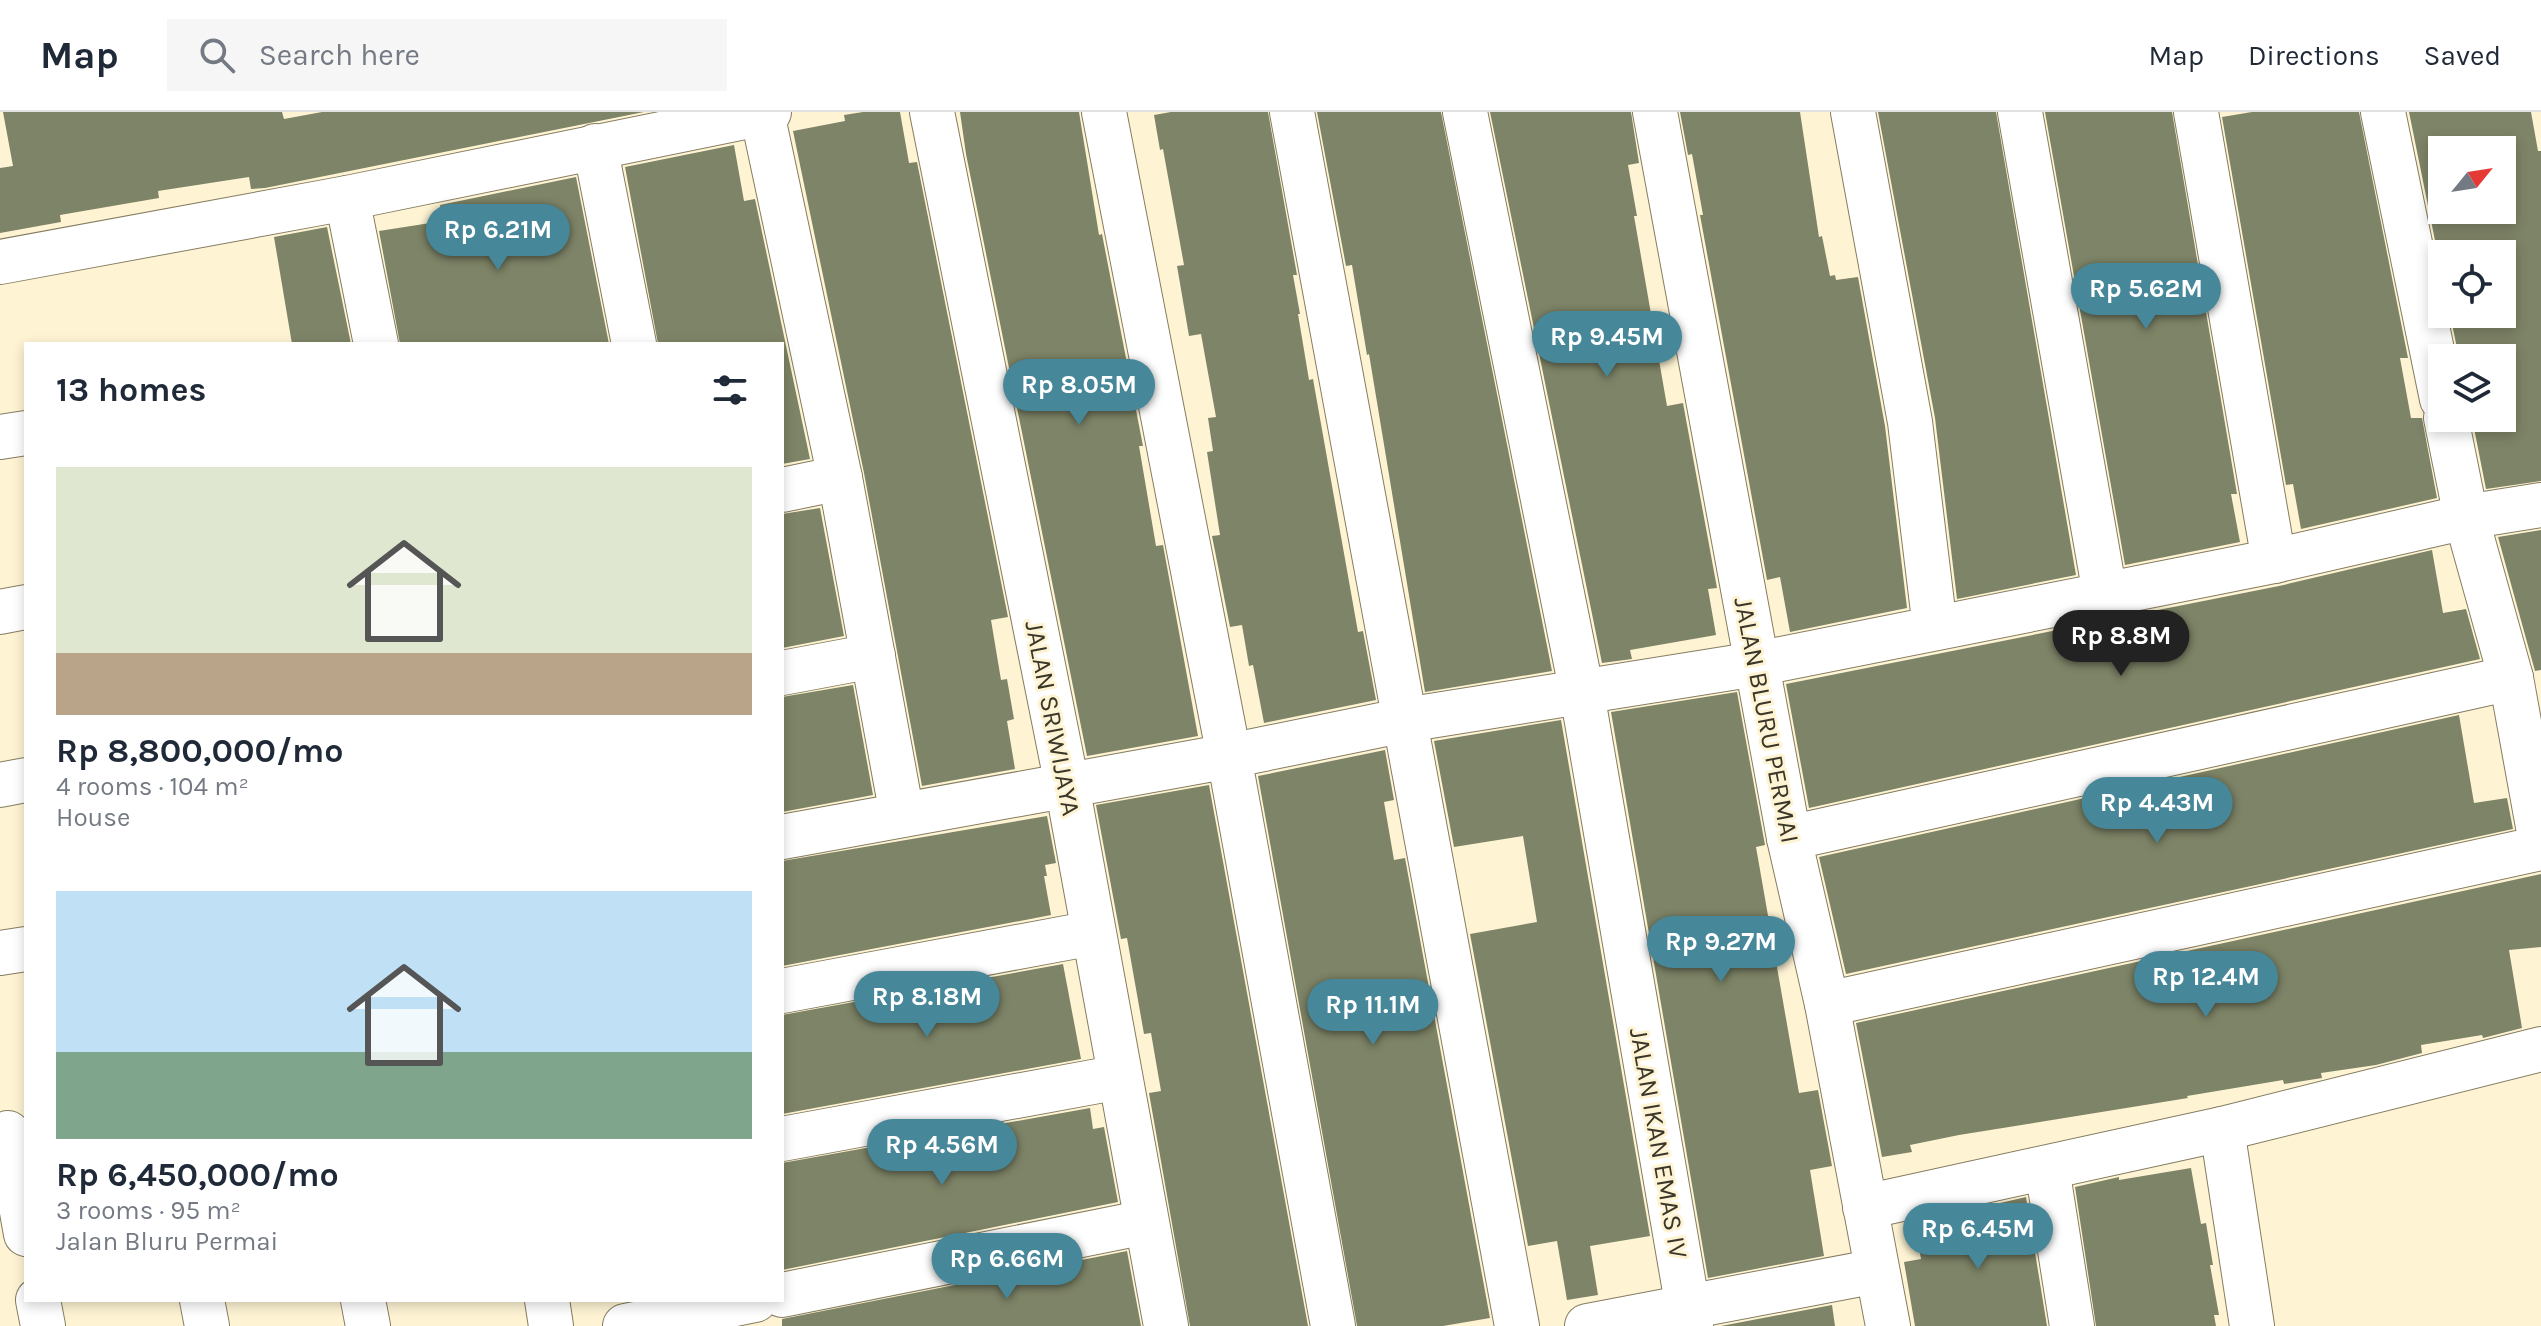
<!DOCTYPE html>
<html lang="en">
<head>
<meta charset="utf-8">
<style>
  :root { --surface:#fff; --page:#f6f6f7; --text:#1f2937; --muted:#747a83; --line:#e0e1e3; --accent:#468799 }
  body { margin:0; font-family:Karla,sans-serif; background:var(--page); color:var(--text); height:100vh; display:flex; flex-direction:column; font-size:30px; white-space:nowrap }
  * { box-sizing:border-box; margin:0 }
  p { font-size:26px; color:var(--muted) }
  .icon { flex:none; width:44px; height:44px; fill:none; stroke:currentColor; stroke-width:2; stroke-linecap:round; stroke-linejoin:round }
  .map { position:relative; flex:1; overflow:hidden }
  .side { position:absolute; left:24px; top:230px; width:760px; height:960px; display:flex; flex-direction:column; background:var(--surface); border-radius:0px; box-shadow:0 4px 12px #0003 }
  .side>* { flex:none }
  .needle { width:52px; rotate:60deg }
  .buttons { position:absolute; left:2428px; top:24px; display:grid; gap:16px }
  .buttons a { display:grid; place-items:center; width:88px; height:88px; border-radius:0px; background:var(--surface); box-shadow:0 4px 12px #0003; font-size:40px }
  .price { position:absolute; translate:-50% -68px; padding:0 18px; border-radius:28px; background:var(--accent); color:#fff; font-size:26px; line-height:52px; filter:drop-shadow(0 2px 4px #0008) }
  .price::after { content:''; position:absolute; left:50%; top:48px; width:24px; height:18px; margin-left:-12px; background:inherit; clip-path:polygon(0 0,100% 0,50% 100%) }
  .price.active { background:#222; color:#fff }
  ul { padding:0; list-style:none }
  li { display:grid; align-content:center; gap:16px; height:424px; padding:0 32px }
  li span { display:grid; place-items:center; height:248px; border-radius:0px; color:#555 }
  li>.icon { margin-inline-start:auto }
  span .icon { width:144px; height:144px; fill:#fffc; stroke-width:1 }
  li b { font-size:34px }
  h2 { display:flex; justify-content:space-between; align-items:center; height:96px; padding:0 32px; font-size:34px }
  header { display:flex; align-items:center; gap:48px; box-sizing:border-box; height:112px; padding:0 40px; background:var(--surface); border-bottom:2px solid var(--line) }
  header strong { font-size:38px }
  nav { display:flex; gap:44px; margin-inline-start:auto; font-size:28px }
  .search { width:560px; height:72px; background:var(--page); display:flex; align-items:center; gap:20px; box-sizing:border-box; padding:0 28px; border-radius:0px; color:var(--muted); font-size:30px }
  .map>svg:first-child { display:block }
  .building { fill:#7e8467; fill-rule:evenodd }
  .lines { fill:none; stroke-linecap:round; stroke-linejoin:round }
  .street-casing { stroke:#857c60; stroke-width:46 }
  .street { stroke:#fff; stroke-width:44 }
  .labels { text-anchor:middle; stroke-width:6; stroke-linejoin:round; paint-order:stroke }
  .street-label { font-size:26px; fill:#3a362a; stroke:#fef4d4 }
</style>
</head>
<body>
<header>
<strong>Map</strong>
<div class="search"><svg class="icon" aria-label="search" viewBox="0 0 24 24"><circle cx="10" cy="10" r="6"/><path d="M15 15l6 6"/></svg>Search here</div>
<nav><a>Map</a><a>Directions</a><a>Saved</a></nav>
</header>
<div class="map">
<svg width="2541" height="1214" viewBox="0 0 2541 1214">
  <rect width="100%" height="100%" fill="#fef4d4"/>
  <!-- building -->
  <g class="building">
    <path d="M3 0H282L284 7 322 0H644L265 76 251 77 249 65 158 79 159 86 60 103 61 110 0 121V56L13 54Z"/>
    <path d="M863 0H900L909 51 917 50 1008 505 991 508 1001 568 1007 567 1014 607 1007 609 1015 657 922 674 864 361 793 19 845 9 844 3Z"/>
    <path d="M960 0H1079L1099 123 1102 122 1143 334H1139L1156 434 1163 433 1198 624 1087 644 966 42Z"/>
    <path d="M1171 0H1268L1297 163H1293L1300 202H1298L1309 268 1313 267 1358 520 1363 519 1376 588 1264 611 1253 553 1249 554 1242 513 1230 515 1212 424 1220 423 1207 340 1213 339 1208 306 1216 305 1201 222 1189 224 1177 154 1184 153 1163 37 1160 38 1154 3Z"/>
    <path d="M1317 0H1441L1552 559 1425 580 1369 242 1367 243 1352 153 1346 154Z"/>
    <path d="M1490 0H1631L1639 51 1628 53 1637 104H1634L1667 294 1683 291 1717 476 1708 477 1716 523 1630 538 1632 547 1602 551Z"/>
    <path d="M1680 0H1800L1819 125 1822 124 1830 164 1835 163 1836 168 1858 165 1885 314 1907 496 1790 520 1780 465 1767 468 1700 103H1703L1692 42 1688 43Z"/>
    <path d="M1878 0H1996L2076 463 1957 487 1935 306Z"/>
    <path d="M2045 0H2172L2237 382H2231L2240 430 2125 453Z"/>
    <path d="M2252 0H2359L2408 246H2400L2411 306H2422L2437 386 2301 417 2293 372 2286 373 2222 5Z"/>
    <path d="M2409 0H2531L2538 39H2541V369L2486 377 2472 306H2502V246H2459L2450 202H2502V142H2442V163ZM2442 38H2502V98H2442Z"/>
    <path d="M734 33 744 89 755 87 810 347 782 352V232H658L625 55Z"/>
    <path d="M576 65 609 232H400L379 119 443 109 440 93Z"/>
    <path d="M327 115 351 232H292L274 125Z"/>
    <path d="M820 396 844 524 782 536V402Z"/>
    <path d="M2541 418V558L2535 559 2498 425Z"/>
    <path d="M2432 438 2443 501 2466 497 2480 547 1809 696 1786 572 2279 474Z"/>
    <path d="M853 573 873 683 782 700V585Z"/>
    <path d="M1737 580 1765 733 1756 735 1799 981 1818 978 1832 1054 1810 1058 1824 1144 1708 1166 1611 600Z"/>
    <path d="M2459 603 2474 691 2507 686 2513 717 1846 862 1819 745Z"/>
    <path d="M1561 608 1650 1124 1590 1134 1598 1183 1567 1188 1557 1129 1528 1134 1470 822 1537 810 1523 724 1454 735 1434 629Z"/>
    <path d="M1385 638 1394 688 1384 690 1394 748 1405 746 1490 1206 1443 1214H1357L1258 664Z"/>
    <path d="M1209 673 1308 1214H1190L1149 981 1161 979 1151 921 1144 922 1127 826 1121 827 1096 693Z"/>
    <path d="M1047 704 1056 751 1045 753 1047 764H1044L1051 803 782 854V749Z"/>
    <path d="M2541 762V835L2509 838 2522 916 2483 926 2482 923 2421 933 2422 941 2376 953 2321 961 2322 966 2284 972 2283 968 2187 984 2188 986 1959 1023 1910 1033 1912 1040 1882 1045 1856 911Z"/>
    <path d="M1063 852 1081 947 782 1002V903Z"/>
    <path d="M1090 996 1093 1017 1104 1015 1118 1090 782 1158V1051Z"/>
    <path d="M2191 1056 2201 1112 2206 1111 2213 1153H2210L2219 1203H2214L2216 1214H2096L2075 1075 2119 1065V1068Z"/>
    <path d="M2026 1085 2047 1214H1915L1904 1150 1921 1147 1916 1119 1964 1112 1961 1100Z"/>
    <path d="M1127 1139 1141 1214H782V1207Z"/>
    <path d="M1832 1193 1835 1214H1721Z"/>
  </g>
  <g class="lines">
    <!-- street casing -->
    <g class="street-casing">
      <g id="street">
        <path d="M932 0 1067 673 1166 1214"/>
        <path d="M1104 0 1229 644 1333 1214"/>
        <path d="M1292 0 1517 1214"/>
        <path d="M1465 0 1582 581 1691 1214"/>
        <path d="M1655 0 1789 726 1827 892 1888 1214"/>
        <path d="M1853 0 1910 310 1935 516"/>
        <path d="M2020 0 2105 482"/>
        <path d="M2196 0 2274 449"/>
        <path d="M2383 0 2442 287"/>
        <path d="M762 1 840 366 902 703"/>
        <path d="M595 34 634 232"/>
        <path d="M347 86 376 232"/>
        <path d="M0 150 347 86 769 0"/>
        <path d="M2446 306 2466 405 2511 566 2541 731"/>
        <path d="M0 325 26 321"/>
        <path d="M782 378 840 366"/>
        <path d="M0 500 26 495"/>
        <path d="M782 561 873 544"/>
        <path d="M0 673 26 668"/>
        <path d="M782 725 1229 644 1405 608 1756 552 2274 449 2466 405 2541 393"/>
        <path d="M1789 726 2511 566"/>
        <path d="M0 841 26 837"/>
        <path d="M782 879 1093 821"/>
        <path d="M1827 892 2541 736"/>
        <path d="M2222 1017 2252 1214"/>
        <path d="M8 1021 26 1122"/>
        <path d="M782 1027 1120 965"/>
        <path d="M2047 1056 2072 1214"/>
        <path d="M1865 1095 2222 1017 2541 937"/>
        <path d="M782 1183 1146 1110"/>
        <path d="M38 1188 43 1214"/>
        <path d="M202 1188 207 1214"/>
        <path d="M363 1188 368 1214"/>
        <path d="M547 1188 551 1214"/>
        <path d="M625 1214 755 1188"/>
        <path d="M1587 1214 1877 1159"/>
      </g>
    </g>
    <!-- street -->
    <use href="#street" class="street"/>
  </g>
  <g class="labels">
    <!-- street labels -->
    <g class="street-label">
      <text transform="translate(1053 606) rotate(79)" y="9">JALAN SRIWIJAYA</text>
      <text transform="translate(1767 608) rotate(79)" y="9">JALAN BLURU PERMAI</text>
      <text transform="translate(1659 1031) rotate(80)" y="9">JALAN IKAN EMAS IV</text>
    </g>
  </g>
</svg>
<div class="buttons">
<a><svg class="needle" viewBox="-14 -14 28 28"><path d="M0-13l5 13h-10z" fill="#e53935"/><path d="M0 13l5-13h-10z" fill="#747a83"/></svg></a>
<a><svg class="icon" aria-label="locate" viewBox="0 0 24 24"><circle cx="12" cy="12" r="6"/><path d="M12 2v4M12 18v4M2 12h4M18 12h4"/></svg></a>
<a><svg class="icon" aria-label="layers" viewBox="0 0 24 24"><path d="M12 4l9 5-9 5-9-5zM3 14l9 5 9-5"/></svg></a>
</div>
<b class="price" style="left:498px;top:160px">Rp 6.21M</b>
<b class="price" style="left:2146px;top:219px">Rp 5.62M</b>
<b class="price" style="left:1607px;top:267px">Rp 9.45M</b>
<b class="price" style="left:1079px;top:315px">Rp 8.05M</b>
<b class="price active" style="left:2121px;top:566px">Rp 8.8M</b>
<b class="price" style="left:2157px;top:733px">Rp 4.43M</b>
<b class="price" style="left:1721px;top:872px">Rp 9.27M</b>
<b class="price" style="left:2206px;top:907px">Rp 12.4M</b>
<b class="price" style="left:927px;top:927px">Rp 8.18M</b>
<b class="price" style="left:1373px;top:935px">Rp 11.1M</b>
<b class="price" style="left:942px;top:1075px">Rp 4.56M</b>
<b class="price" style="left:1978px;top:1159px">Rp 6.45M</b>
<b class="price" style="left:1007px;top:1189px">Rp 6.66M</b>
<section class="side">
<h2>13 homes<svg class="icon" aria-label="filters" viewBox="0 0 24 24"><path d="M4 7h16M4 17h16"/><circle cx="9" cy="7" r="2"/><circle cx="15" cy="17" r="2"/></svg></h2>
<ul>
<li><span style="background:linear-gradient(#dfe7d0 75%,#b9a48a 0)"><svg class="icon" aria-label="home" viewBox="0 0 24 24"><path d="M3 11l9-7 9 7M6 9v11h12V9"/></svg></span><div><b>Rp 8,800,000/mo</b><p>4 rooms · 104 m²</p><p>House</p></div></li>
<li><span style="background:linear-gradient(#bfe0f5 65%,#7fa58c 0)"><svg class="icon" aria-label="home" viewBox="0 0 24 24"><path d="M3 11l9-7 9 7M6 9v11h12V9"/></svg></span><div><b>Rp 6,450,000/mo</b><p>3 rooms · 95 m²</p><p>Jalan Bluru Permai</p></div></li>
</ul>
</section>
</div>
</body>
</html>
